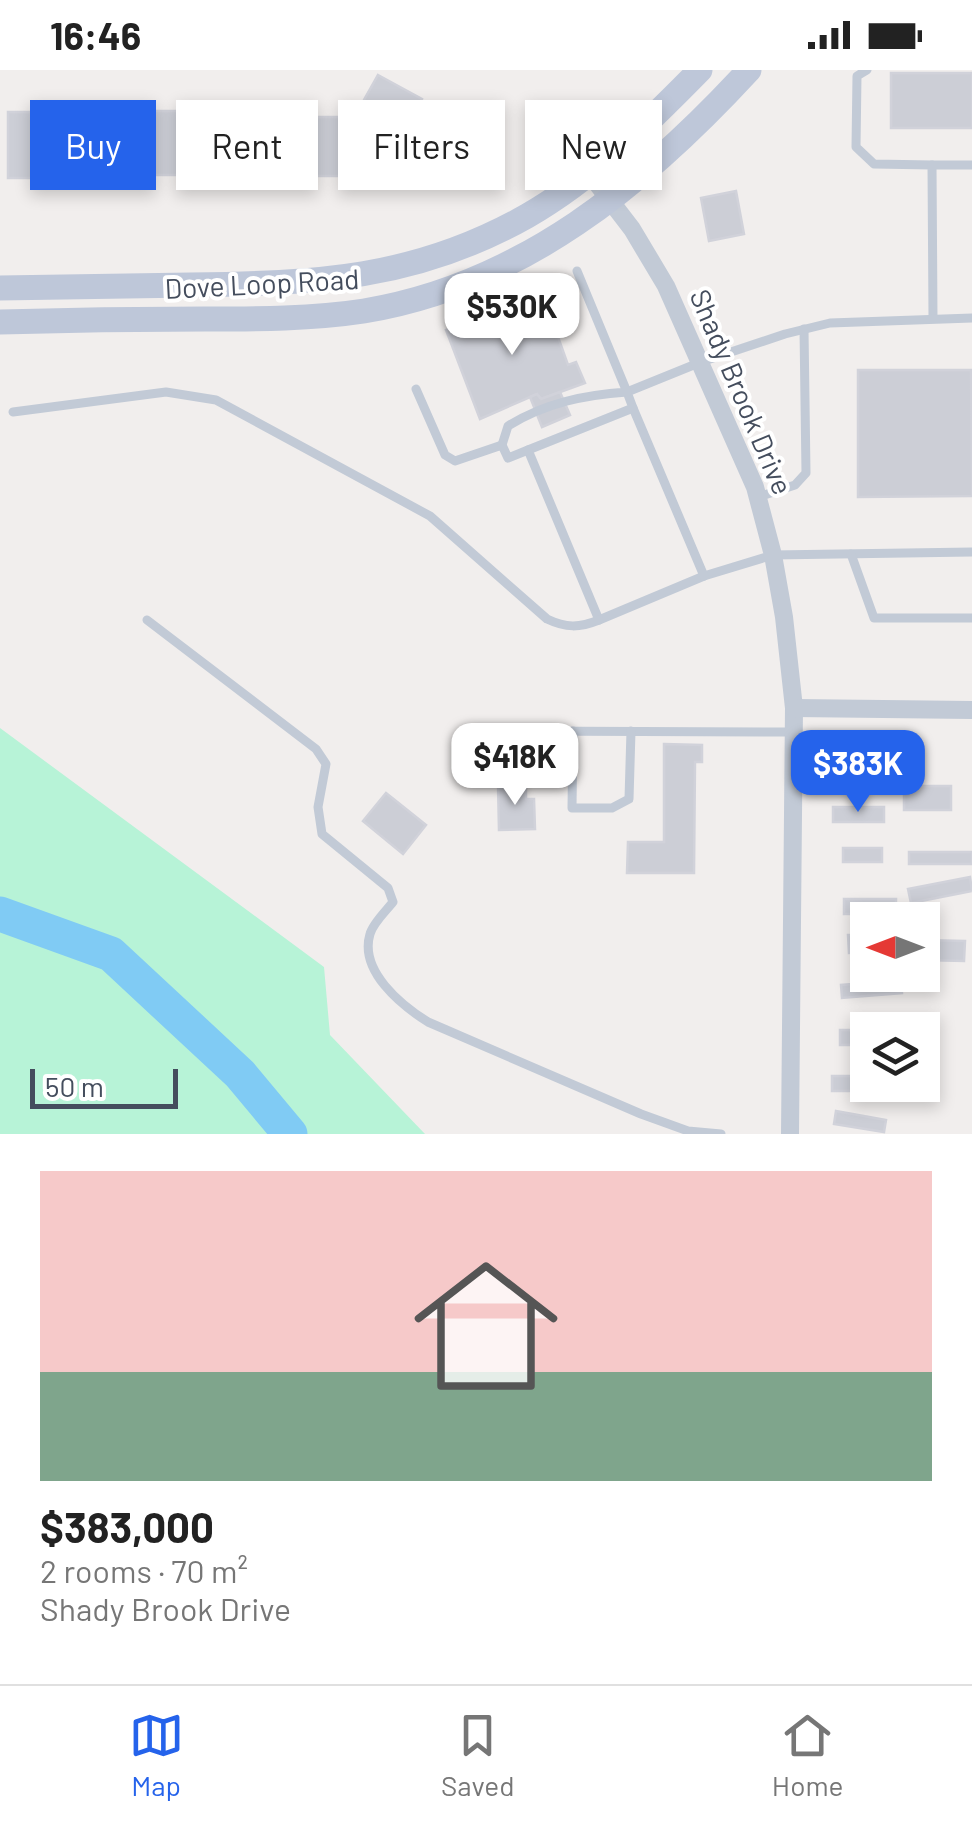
<!DOCTYPE html>
<html lang="en">
<head>
<meta charset="utf-8">
<style>
  :root { --surface:#fff; --page:#f2f2f2; --text:#222; --muted:#767676; --line:#e0e0e0; --accent:#2563eb }
  body { margin:0; font-family:Barlow,sans-serif; background:var(--page); color:var(--text); height:100vh; display:flex; flex-direction:column; font-size:38px; white-space:nowrap }
  * { box-sizing:border-box; margin:0 }
  p { font-size:32px; color:var(--muted) }
  .icon { flex:none; width:55px; height:55px; fill:none; stroke:currentColor; stroke-width:2; stroke-linecap:round; stroke-linejoin:round }
  .map { position:relative; height:1064px; overflow:hidden }
  .details { display:flex; flex-direction:column; background:var(--surface); flex:1 }
  .details>* { flex:none }
  .top-card { position:absolute; left:30px; top:30px; width:912px; height:90px; display:flex; gap:20px }
  .needle { width:65px; rotate:270deg }
  .buttons { position:absolute; left:850px; top:832px; display:grid; gap:20px }
  .buttons a { display:grid; place-items:center; width:90px; height:90px; border-radius:0px; background:var(--surface); box-shadow:0 5px 15px #0003; font-size:50px }
  .scale { position:absolute; left:30px; bottom:25px; width:148px; box-sizing:border-box; padding-left:10px; border:5px solid #444d5d; border-top:0; font-size:28px; line-height:35px; white-space:nowrap; color:#444d5d; -webkit-text-stroke:8px #fff; paint-order:stroke }
  .price { position:absolute; translate:-50% -85px; padding:0 22px; border-radius:20px; background:#fff; color:#222; font-size:32px; line-height:65px; filter:drop-shadow(0 2px 5px #0008) }
  .price::after { content:''; position:absolute; left:50%; top:60px; width:30px; height:22px; margin-left:-15px; background:inherit; clip-path:polygon(0 0,100% 0,50% 100%) }
  .price.selected { background:var(--accent); color:#fff }
  ul { padding:0; list-style:none }
  li { display:grid; align-content:center; gap:20px; height:530px; padding:0 40px }
  li+li { border-top:2px solid var(--line) }
  li span { display:grid; place-items:center; height:310px; border-radius:0px; color:#555 }
  li>.icon { margin-inline-start:auto }
  span .icon { width:180px; height:180px; fill:#fffc; stroke-width:1 }
  li b { font-size:42px }
  .chip { padding:0 35px; border-radius:0px; background:var(--surface); box-shadow:0 5px 15px #0003; font-size:35px; line-height:90px }
  .chip.selected { background:var(--accent); color:#fff }
  .status { display:flex; justify-content:space-between; align-items:center; height:70px; padding:0 50px; background:var(--surface); direction:ltr }
  .status svg { height:28px; fill:currentColor }
  .tabs { display:flex; justify-content:space-around; align-items:center; height:140px; border-top:2px solid var(--line); background:var(--surface); font-size:28px; color:var(--muted) }
  .tabs a { display:grid; justify-items:center; gap:5px }
  .tabs .selected { color:var(--accent) }
  .map>svg:first-child { display:block }
  .green { fill:#b7f3d7 }
  .lines { fill:none; stroke-linecap:round; stroke-linejoin:round }
  .river { stroke:#80cbf4; stroke-width:35 }
  .building { fill:#ccced6; stroke:#d1d2da; stroke-width:2.5 }
  .lane { stroke:#c2cad6; stroke-width:9 }
  .street { stroke:#c2cad6; stroke-width:18 }
  .secondary { stroke:#bec7d9; stroke-width:25 }
  .labels { text-anchor:middle; stroke-width:8; stroke-linejoin:round; paint-order:stroke }
  .street-label { font-size:28px; fill:#444d5d; stroke:#fff }
</style>
</head>
<body>
<div class="status"><b>16:46</b><svg viewBox="0 0 49 12"><path d="M0 12V9h3v3zM5 12V6h3v6zM10 12V3h3v9zM15 12V0h3v12zM26 1h20v11H26zM47 4h2v5h-2z"/></svg></div>
<div class="map">
<svg width="972" height="1064" viewBox="0 0 972 1064">
  <rect width="100%" height="100%" fill="#f1eeed"/>
  <!-- green -->
  <path class="green" d="M0 658 324 897 330 965 425 1064H0Z"/>
  <g class="lines">
    <!-- river -->
    <path class="river" d="M0 844 111 884 240 1004 290 1064"/>
  </g>
  <!-- building -->
  <g class="building">
    <rect x="891" y="3" width="81" height="55"/>
    <path d="M378 5 422 29 414 45 423 50 415 67 360 37Z"/>
    <rect x="153" y="41" width="37" height="64"/>
    <rect x="8" y="42" width="36" height="66"/>
    <rect x="55" y="42" width="37" height="64"/>
    <rect x="107" y="42" width="37" height="64"/>
    <rect x="204" y="42" width="38" height="65"/>
    <rect x="254" y="46" width="38" height="60"/>
    <rect x="314" y="47" width="36" height="59"/>
    <path d="M736 121 744 164 709 171 701 128Z"/>
    <path d="M515 232 521 246 547 236 568 295 576 292 585 313 541 329 537 324 480 349 446 260Z"/>
    <path d="M858 300H971L972 426 858 427Z"/>
    <path d="M560 322 570 345 542 357 530 327 537 324 541 329Z"/>
    <path d="M664 674 702 675V692H695L694 803H627L628 772H664Z"/>
    <rect x="824" y="697" width="68" height="13"/>
    <path d="M526 714V729H534L535 759 499 760 498 715Z"/>
    <rect x="904" y="716" width="47" height="24"/>
    <path d="M386 723 426 755 403 784 363 751Z"/>
    <rect x="833" y="737" width="51" height="15"/>
    <rect x="843" y="778" width="39" height="14"/>
    <rect x="909" y="782" width="63" height="12"/>
    <path d="M970 807 972 821 911 833 908 819Z"/>
    <rect x="844" y="829" width="52" height="15"/>
    <path d="M848 865H868V882L849 883Z"/>
    <path d="M922 870 965 871 964 891 922 890Z"/>
    <path d="M901 905 902 923 842 928 841 915 866 913V908Z"/>
    <path d="M840 960H890H868V975H840Z"/>
    <path d="M832 1006H868V1015H884V1021H832Z"/>
    <path d="M836 1041 886 1050 884 1062 834 1054Z"/>
  </g>
  <g class="lines">
    <!-- lane -->
    <g class="lane">
      <path d="M867 0 857 6 856 77 874 94 932 95 933 248"/>
      <path d="M932 95H972"/>
      <path d="M972 248 830 253 785 264 701 292 627 322 633 338 528 380 599 550 704 506 773 485 972 482"/>
      <path d="M416 319 445 385 455 391 502 375 508 388 528 380"/>
      <path d="M633 338 704 506"/>
      <path d="M13 342 166 322 216 330 430 446 547 549C566 558 579 558 599 550"/>
      <path d="M502 375 508 356C545 333 584 325 627 322L577 201"/>
      <path d="M758 427 795 415 806 403 804 259"/>
      <path d="M851 484 874 548H972"/>
      <path d="M147 550 316 679 326 694 318 737 322 764 388 818 393 832C386 841 373 853 370 864 359 901 401 935 428 952L641 1044 688 1061 721 1064"/>
      <path d="M516 661 794 662"/>
      <path d="M573 661 572 738H612L629 729 631 661"/>
    </g>
    <!-- street -->
    <g class="street">
      <path d="M589 103 632 159 666 216 755 417 773 485 784 547 794 638 790 1064"/>
      <path d="M794 638 972 640"/>
    </g>
    <!-- secondary -->
    <g class="secondary">
      <path d="M0 218C63 217 126 216 190 215 315 213 414 210 527 146 593 108 647 54 700 0"/>
      <path d="M0 252C68 250 137 249 205 249 258 249 312 249 364 241 522 215 644 114 749 0"/>
    </g>
  </g>
  <g class="labels">
    <!-- street labels -->
    <g class="street-label">
      <text transform="translate(262 214) rotate(-3)" y="10">Dove Loop Road</text>
      <text transform="translate(741 322) rotate(67)" y="10">Shady Brook Drive</text>
    </g>
  </g>
</svg>
<div class="buttons">
<a><svg class="needle" viewBox="-14 -14 28 28"><path d="M0-13l5 13h-10z" fill="#e53935"/><path d="M0 13l5-13h-10z" fill="#767676"/></svg></a>
<a><svg class="icon" aria-label="layers" viewBox="0 0 24 24"><path d="M12 4l9 5-9 5-9-5zM3 14l9 5 9-5"/></svg></a>
</div>
<div class="scale">50 m</div>
<b class="price" style="left:512px;top:288px">$530K</b>
<b class="price" style="left:515px;top:738px">$418K</b>
<b class="price selected" style="left:858px;top:745px">$383K</b>
<div class="top-card">
<a class="chip selected">Buy</a>
<a class="chip">Rent</a>
<a class="chip">Filters</a>
<a class="chip">New</a>
</div>
</div>
<section class="details">
<ul>
<li><span style="background:linear-gradient(#f6c9c9 65%,#7fa58c 0)"><svg class="icon" aria-label="home" viewBox="0 0 24 24"><path d="M3 11l9-7 9 7M6 9v11h12V9"/></svg></span><div><b>$383,000</b><p>2 rooms · 70 m²</p><p>Shady Brook Drive</p></div></li>
</ul>
</section>
<nav class="tabs">
<a class="selected"><svg class="icon" aria-label="map" viewBox="0 0 24 24"><path d="M3 6l6-2 6 2 6-2v14l-6 2-6-2-6 2zM9 4v14M15 6v14"/></svg>Map</a>
<a><svg class="icon" aria-label="saved" viewBox="0 0 24 24"><path d="M7 4h10v16l-5-4-5 4z"/></svg>Saved</a>
<a><svg class="icon" aria-label="home" viewBox="0 0 24 24"><path d="M3 11l9-7 9 7M6 9v11h12V9"/></svg>Home</a>
</nav>
</body>
</html>
